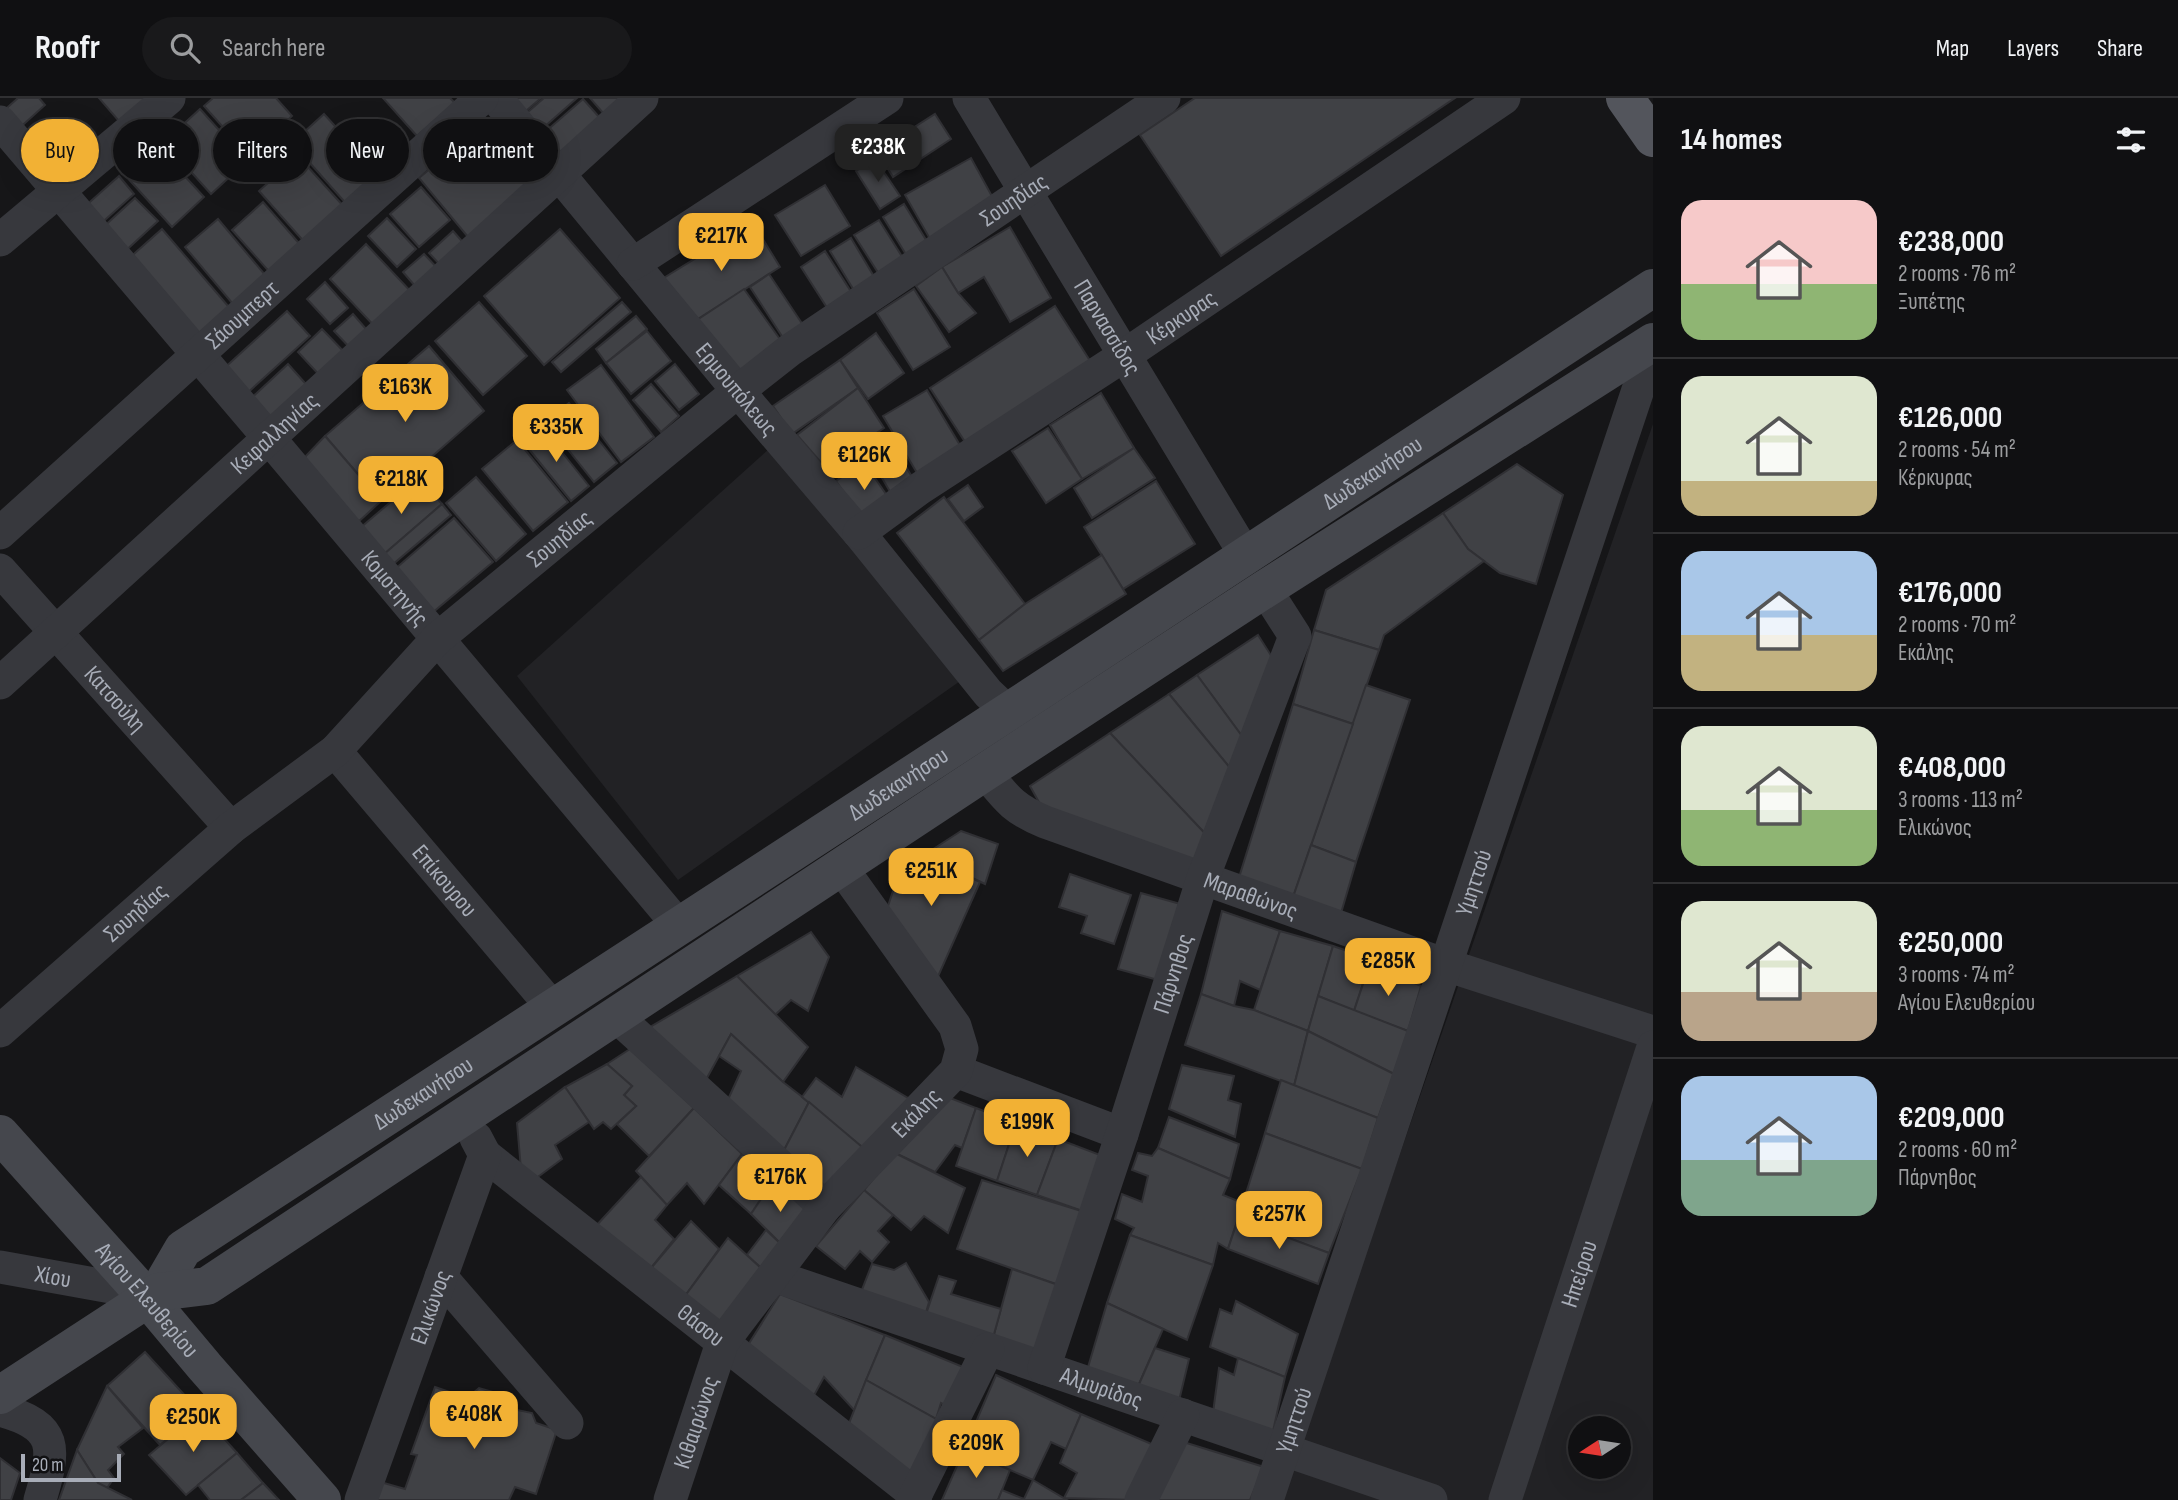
<!DOCTYPE html>
<html lang="en">
<head>
<meta charset="utf-8">
<style>
  :root { --surface:#101012; --page:#19191b; --text:#f1f3f6; --muted:#9c9d9f; --line:#303032; --accent:#f2b134 }
  body { margin:0; font-family:"Sofia Sans Condensed",sans-serif; background:var(--page); color:var(--text); height:100vh; display:flex; flex-direction:column; font-size:26px; white-space:nowrap }
  * { box-sizing:border-box; margin:0 }
  p { font-size:23px; color:var(--muted) }
  .icon { flex:none; width:38px; height:38px; fill:none; stroke:currentColor; stroke-width:2; stroke-linecap:round; stroke-linejoin:round }
  .map { position:relative; flex:1; overflow:hidden }
  .sheet { display:flex; flex-direction:column; background:var(--surface); width:525px }
  .sheet>* { flex:none }
  .banner { position:absolute; left:21px; top:21px; width:665px; height:63px; display:flex; gap:14px }
  .needle { width:46px; rotate:258deg }
  .controls { position:absolute; left:1568px; top:1318px; display:grid; gap:14px }
  .controls a { display:grid; place-items:center; width:63px; height:63px; border-radius:50%; background:var(--surface); box-shadow:0 7px 28px #0002,0 0 0 2px var(--line); font-size:35px }
  .scale { position:absolute; left:21px; bottom:18px; width:100px; box-sizing:border-box; padding-left:7px; border:4px solid #a8adb8; border-top:0; font-size:19px; line-height:24px; white-space:nowrap; color:#a8adb8; -webkit-text-stroke:5px #111113; paint-order:stroke }
  .price { position:absolute; translate:-50% -60px; padding:0 16px; border-radius:14px; background:var(--accent); color:#111; font-size:23px; line-height:46px; filter:drop-shadow(0 2px 4px #0008) }
  .price::after { content:''; position:absolute; left:50%; top:42px; width:21px; height:16px; margin-left:-10px; background:inherit; clip-path:polygon(0 0,100% 0,50% 100%) }
  .price.selected { background:#222; color:#fff }
  ul { padding:0; list-style:none }
  li { display:flex; align-items:center; gap:21px; height:175px; padding:0 28px }
  li+li { border-top:2px solid var(--line) }
  li span { display:grid; place-items:center; flex:none; width:196px; height:140px; border-radius:21px; color:#555 }
  li>.icon { margin-inline-start:auto }
  span .icon { width:84px; height:84px; fill:#fffc; stroke-width:1 }
  li b { font-size:30px }
  h2 { display:flex; justify-content:space-between; align-items:center; height:84px; padding:0 28px; font-size:30px }
  .pill { padding:0 24px; border-radius:32px; background:var(--surface); box-shadow:0 7px 28px #0002,0 0 0 2px var(--line); font-size:24px; line-height:63px }
  .pill.selected { background:var(--accent); color:#111 }
  header { display:flex; align-items:center; gap:42px; box-sizing:border-box; height:98px; padding:0 35px; background:var(--surface); border-bottom:2px solid var(--line) }
  header strong { font-size:33px }
  nav { display:flex; gap:38px; margin-inline-start:auto; font-size:24px }
  .search { width:490px; height:63px; background:var(--page); display:flex; align-items:center; gap:18px; box-sizing:border-box; padding:0 24px; border-radius:38px; color:var(--muted); font-size:26px }
  main { display:flex; flex:1; min-height:0 }
  .map>svg:first-child { display:block }
  .built { fill:#222225; fill-rule:evenodd }
  .building { fill:#404145; stroke:#303034; stroke-width:2 }
  .lines { fill:none; stroke-linecap:round; stroke-linejoin:round }
  .street { stroke:#37383d; stroke-width:33 }
  .secondary { stroke:#45474d; stroke-width:38 }
  .primary { stroke:#53555c; stroke-width:38 }
  .labels { text-anchor:middle; stroke-width:6; stroke-linejoin:round; paint-order:stroke }
  .street-label { font-size:24px; fill:#a8adb8; stroke:#111113 }
</style>
</head>
<body>
<header>
<strong>Roofr</strong>
<div class="search"><svg class="icon" aria-label="search" viewBox="0 0 24 24"><circle cx="10" cy="10" r="6"/><path d="M15 15l6 6"/></svg>Search here</div>
<nav><a>Map</a><a>Layers</a><a>Share</a></nav>
</header>
<main>
<div class="map">
<svg width="1653" height="1402" viewBox="0 0 1653 1402">
  <rect width="100%" height="100%" fill="#161618"/>
  <!-- built -->
  <g class="built">
    <path d="M1653 326V1402H1280ZM1580 1330H1619V1368H1580Z"/>
    <path d="M770 350 963 581 678 782 517 578Z"/>
  </g>
  <!-- building -->
  <g class="building">
    <path d="M18 0H39L45 7 15 34 0 16Z"/>
    <path d="M99 0H160L125 30Z"/>
    <path d="M213 0H276L292 18 248 57 204 8Z"/>
    <path d="M383 0H450L455 5 417 38Z"/>
    <path d="M503 0H541L519 19Z"/>
    <path d="M544 0H577L535 37 521 20Z"/>
    <path d="M590 0H637L611 24Z"/>
    <path d="M1195 0H1455L1221 158 1140 37Z"/>
    <path d="M583 1 608 29 561 69 537 41Z"/>
    <path d="M200 11 247 63 211 96 164 44Z"/>
    <path d="M324 16 384 82 351 111 292 45Z"/>
    <path d="M935 16 951 41 893 79 877 53Z"/>
    <path d="M482 27 536 92 473 145 419 80Z"/>
    <path d="M156 47 204 99 172 129 124 76Z"/>
    <path d="M298 58 346 111 307 147 259 93Z"/>
    <path d="M971 60 999 111 934 148 905 97Z"/>
    <path d="M875 61 900 98 880 111 856 73Z"/>
    <path d="M119 78 134 96 97 129 82 111Z"/>
    <path d="M825 87 850 128 801 158 775 117Z"/>
    <path d="M421 89 450 122 419 149 390 116Z"/>
    <path d="M135 100 158 123 122 156 100 132Z"/>
    <path d="M263 104 304 151 274 179 232 132Z"/>
    <path d="M904 106 931 150 910 163 883 119Z"/>
    <path d="M387 120 416 151 397 169 368 138Z"/>
    <path d="M218 121 271 184 238 212 185 149Z"/>
    <path d="M879 122 908 168 884 184 854 137Z"/>
    <path d="M753 125 780 169 690 226 662 181Z"/>
    <path d="M1010 129 1051 200 1010 224 984 179 958 195 942 169Z"/>
    <path d="M162 131 234 215 198 247 126 163Z"/>
    <path d="M560 131 620 200 544 267 484 198Z"/>
    <path d="M453 133 468 150 445 172 429 155Z"/>
    <path d="M851 140 879 187 858 199 830 153Z"/>
    <path d="M366 146 415 198 379 233 330 181Z"/>
    <path d="M825 153 857 203 833 219 801 169Z"/>
    <path d="M424 156 442 175 421 195 403 174Z"/>
    <path d="M942 169 958 195 976 215 949 234 916 188Z"/>
    <path d="M769 176 809 236 789 249 750 189Z"/>
    <path d="M325 184 348 210 330 226 307 201Z"/>
    <path d="M744 191 787 251 739 286 694 224Z"/>
    <path d="M914 191 950 249 913 272 877 215Z"/>
    <path d="M479 204 527 258 483 297 435 243Z"/>
    <path d="M622 204 631 214 561 274 552 264Z"/>
    <path d="M1055 208 1094 269 969 350 930 290Z"/>
    <path d="M287 213 310 238 244 298 221 273Z"/>
    <path d="M353 216 372 238 354 254 334 233Z"/>
    <path d="M636 218 647 231 606 265 596 251Z"/>
    <path d="M322 231 349 259 324 282 298 254Z"/>
    <path d="M647 233 671 263 631 296 606 265Z"/>
    <path d="M876 235 904 275 868 301 840 262Z"/>
    <path d="M429 248 484 313 381 403 325 338Z"/>
    <path d="M840 262 858 290 792 336 773 308Z"/>
    <path d="M288 266 313 294 271 332 247 304Z"/>
    <path d="M675 266 699 296 679 312 655 283Z"/>
    <path d="M601 267 654 339 621 364 567 292Z"/>
    <path d="M651 286 679 318 661 334 633 302Z"/>
    <path d="M858 290 884 330 825 369 797 337Z"/>
    <path d="M927 292 967 359 923 385 883 318Z"/>
    <path d="M1101 295 1134 350 1082 381 1050 327Z"/>
    <path d="M569 305 617 365 594 384 546 324Z"/>
    <path d="M542 329 589 388 571 403 524 345Z"/>
    <path d="M1048 330 1082 381 1046 405 1012 353Z"/>
    <path d="M887 336 919 391 896 404 864 349Z"/>
    <path d="M325 338 381 403 356 426 303 361Z"/>
    <path d="M517 342 568 404 533 433 482 371Z"/>
    <path d="M1134 350 1155 380 1092 420 1074 390Z"/>
    <path d="M864 364 892 405 864 423 836 383Z"/>
    <path d="M1517 366 1563 397 1536 486 1500 475 1468 451 1443 415Z"/>
    <path d="M476 379 526 436 496 463 446 405Z"/>
    <path d="M419 380 442 406 383 457 360 430Z"/>
    <path d="M1156 383 1195 446 1123 491 1084 429Z"/>
    <path d="M968 387 983 409 964 423 948 401Z"/>
    <path d="M944 399 1025 506 979 542 897 435Z"/>
    <path d="M442 406 451 417 392 467 383 457Z"/>
    <path d="M1443 415 1468 451 1484 463 1384 537 1379 552 1314 532 1326 492Z"/>
    <path d="M454 420 493 464 432 515 395 471Z"/>
    <path d="M1102 457 1126 496 1003 573 979 542 1025 506Z"/>
    <path d="M1314 532 1379 552 1353 626 1293 606Z"/>
    <path d="M1258 537 1279 570 1250 649 1197 577Z"/>
    <path d="M1197 577 1250 649 1240 682 1169 596Z"/>
    <path d="M1366 587 1410 602 1356 764 1311 747Z"/>
    <path d="M1169 596 1240 682 1214 745 1110 635Z"/>
    <path d="M1293 606 1353 626 1291 805 1237 786Z"/>
    <path d="M1110 635 1214 745 1201 778 1050 724 1030 688Z"/>
    <path d="M961 733 998 746 985 786 924 757Z"/>
    <path d="M1311 747 1356 764 1339 822 1291 805Z"/>
    <path d="M924 757 980 784 936 883 887 811 900 772Z"/>
    <path d="M1070 776 1131 797 1114 846 1081 835 1087 818 1059 809Z"/>
    <path d="M1141 795 1184 807 1158 882 1118 871Z"/>
    <path d="M1222 813 1280 833 1260 892 1240 883 1234 908 1201 896Z"/>
    <path d="M1280 833 1333 848 1308 933 1254 912Z"/>
    <path d="M811 834 829 859 808 913 791 902 775 917 737 878Z"/>
    <path d="M1333 848 1371 861 1354 913 1318 898Z"/>
    <path d="M1370 865 1421 888 1408 933 1354 913Z"/>
    <path d="M737 878 808 949 783 984 731 936 702 989 645 932Z"/>
    <path d="M1201 896 1234 908 1254 912 1308 933 1294 988 1185 947Z"/>
    <path d="M1318 898 1408 933 1394 976 1308 933Z"/>
    <path d="M1308 933 1394 976 1378 1020 1294 988Z"/>
    <path d="M731 936 783 984 809 1004 781 1058 725 1008 741 973 719 958Z"/>
    <path d="M630 951 694 1010 649 1058 617 1026 636 1008 624 997 632 988 607 966Z"/>
    <path d="M607 966 632 988 624 997 636 1008 611 1031 603 1024 594 1031 565 989Z"/>
    <path d="M1182 967 1234 978 1228 1002 1241 1006 1235 1039 1169 1011Z"/>
    <path d="M856 969 913 1003 868 1054 802 999 816 980 842 999Z"/>
    <path d="M1281 982 1378 1020 1362 1071 1265 1035Z"/>
    <path d="M565 989 589 1024 555 1047 562 1061 527 1087 522 1083 517 1025Z"/>
    <path d="M945 998 976 1010 962 1050 955 1047 935 1074 895 1055Z"/>
    <path d="M809 1004 868 1054 824 1101 781 1058Z"/>
    <path d="M694 1010 742 1056 704 1106 687 1085 667 1107 636 1073Z"/>
    <path d="M976 1010 1016 1025 997 1083 956 1068Z"/>
    <path d="M1169 1019 1239 1046 1230 1081 1158 1050Z"/>
    <path d="M1016 1025 1058 1041 1037 1097 997 1083Z"/>
    <path d="M1265 1035 1362 1071 1329 1155 1238 1121Z"/>
    <path d="M1058 1041 1108 1060 1091 1116 1037 1097Z"/>
    <path d="M1158 1050 1230 1081 1223 1097 1243 1105 1228 1151 1218 1145 1213 1167 1130 1137 1134 1130 1115 1121 1122 1096 1142 1104 1148 1078 1132 1072 1138 1055 1152 1058Z"/>
    <path d="M895 1055 965 1090 948 1135 924 1118 911 1132 864 1092Z"/>
    <path d="M742 1056 773 1083 751 1116 719 1087Z"/>
    <path d="M641 1079 667 1107 655 1122 674 1141 647 1175 595 1129Z"/>
    <path d="M982 1082 1091 1116 1067 1190 957 1151Z"/>
    <path d="M773 1083 812 1116 784 1149 751 1116Z"/>
    <path d="M864 1092 893 1117 878 1133 889 1144 872 1164 860 1153 845 1171 816 1148Z"/>
    <path d="M1238 1121 1329 1155 1318 1186 1228 1151Z"/>
    <path d="M691 1123 719 1151 682 1202 647 1175Z"/>
    <path d="M766 1132 784 1149 762 1171 747 1157Z"/>
    <path d="M1130 1137 1213 1167 1187 1242 1107 1205Z"/>
    <path d="M728 1140 762 1171 719 1231 682 1202Z"/>
    <path d="M906 1165 929 1204 923 1225 858 1202 872 1166 894 1172Z"/>
    <path d="M1012 1171 1067 1190 1042 1266 991 1247Z"/>
    <path d="M939 1178 956 1183 951 1196 1001 1211 991 1247 923 1225Z"/>
    <path d="M780 1196 885 1237 854 1312 824 1279 812 1301 748 1247Z"/>
    <path d="M1236 1203 1298 1236 1285 1279 1210 1249 1220 1211 1232 1216Z"/>
    <path d="M1107 1205 1163 1231 1136 1293 1086 1276Z"/>
    <path d="M885 1237 968 1271 950 1310 941 1305 936 1321 866 1282Z"/>
    <path d="M1155 1250 1189 1261 1178 1307 1136 1293Z"/>
    <path d="M145 1254 200 1314 160 1347 107 1288Z"/>
    <path d="M1238 1260 1285 1279 1270 1347 1212 1322 1219 1270 1234 1277Z"/>
    <path d="M996 1277 1081 1316 1066 1351 1051 1344 1033 1382 964 1352Z"/>
    <path d="M866 1282 945 1326 914 1384 848 1328Z"/>
    <path d="M107 1288 143 1330 118 1349 124 1356 108 1372 114 1380 107 1390 98 1385 77 1352Z"/>
    <path d="M435 1289 467 1300 479 1290 514 1300 517 1312 532 1315 536 1325 557 1332 536 1396 515 1389 509 1402H371L377 1383 405 1391 417 1357 411 1356Z"/>
    <path d="M200 1314 237 1355 186 1397 149 1357Z"/>
    <path d="M1081 1316 1161 1350 1135 1402 1064 1400 1077 1375 1060 1365Z"/>
    <path d="M1177 1342 1264 1369 1250 1402H1151Z"/>
    <path d="M77 1352 98 1385 132 1402H59Z"/>
    <path d="M964 1352 1010 1372 998 1402H942Z"/>
    <path d="M237 1355 263 1385 241 1402H210L198 1387Z"/>
    <path d="M0 1360 20 1375 11 1402H0Z"/>
    <path d="M1033 1382 1067 1402H998L1002 1392 1024 1401Z"/>
    <path d="M263 1385 279 1402H241Z"/>
  </g>
  <g class="lines">
    <!-- street -->
    <g class="street">
      <path id="s1" d="M496 0 738 293 859 435 988 595 1008 614"/>
      <path id="s2" d="M969 0 1246 458"/>
      <path id="s3" d="M0 24 269 340 679 828"/>
      <path d="M0 142 169 0"/>
      <path d="M633 166 887 0"/>
      <path id="s4" d="M0 435 482 0"/>
      <path id="s5" d="M859 435 919 391 1125 257 1504 0"/>
      <path id="s6" d="M0 472 231 730"/>
      <path id="s7" d="M0 585 642 0"/>
      <path id="s8" d="M335 653 553 910"/>
      <path id="s9" d="M985 674C1006 700 1013 711 1045 724L1446 867 1653 934"/>
      <path d="M616 918 825 1109"/>
      <path id="s10" d="M0 933 231 730 335 653 437 541 738 293 790 252 1164 0"/>
      <path d="M956 973 1122 1036"/>
      <path id="s11" d="M485 1057C629 1169 772 1284 916 1397"/>
      <path id="s12" d="M0 1169 111 1189 148 1201"/>
      <path id="s13" d="M774 1178 1431 1402"/>
      <path d="M441 1179 567 1325"/>
      <path id="s14" d="M1044 1270 1122 1036 1203 780 1295 538 1265 491"/>
      <path d="M0 1312C60 1328 55 1351 40 1402"/>
      <path id="s15" d="M361 1402 485 1057 476 1040"/>
      <path id="s16" d="M670 1402 722 1245 825 1109 956 973 962 951 955 928 841 769"/>
      <path d="M913 1402 988 1251"/>
      <path d="M1141 1402 1183 1317"/>
      <path id="s17" d="M1267 1402 1653 247"/>
      <path id="s18" d="M1505 1402 1653 949"/>
    </g>
    <!-- secondary -->
    <g class="secondary">
      <path id="s19" d="M0 1036 148 1201 205 1269 322 1402"/>
      <path id="s20" d="M158 1194 183 1151 1008 614 1653 190"/>
      <path d="M0 1297 158 1194 207 1188 985 674 1265 491 1653 244"/>
    </g>
    <!-- primary -->
    <path class="primary" d="M1625 0 1653 40"/>
  </g>
  <g class="labels">
    <!-- street labels -->
    <g class="street-label">
      <text dy="8" stroke="none"><textPath href="#s10" startOffset="1314">Σουηδίας</textPath></text>
      <text dy="8" stroke="none"><textPath href="#s4" startOffset="326">Σάουμπερτ</textPath></text>
      <text dy="8" stroke="none"><textPath href="#s5" startOffset="388">Κέρκυρας</textPath></text>
      <text dy="8" stroke="none"><textPath href="#s2" startOffset="268">Παρνασσίδος</textPath></text>
      <text dy="8" stroke="none"><textPath href="#s1" startOffset="378">Ερμουπόλεως</textPath></text>
      <text dy="8" stroke="none"><textPath href="#s7" startOffset="371">Κεφαλληνίας</textPath></text>
      <text dy="8" stroke="none"><textPath href="#s20" startOffset="1470">Δωδεκανήσου</textPath></text>
      <text dy="8" stroke="none"><textPath href="#s10" startOffset="747">Σουηδίας</textPath></text>
      <text dy="8" stroke="none"><textPath href="#s3" startOffset="611">Κομοτηνής</textPath></text>
      <text dy="8" stroke="none"><textPath href="#s6" startOffset="173">Κατσούλη</textPath></text>
      <text dy="8" stroke="none"><textPath href="#s20" startOffset="903">Δωδεκανήσου</textPath></text>
      <text dy="8" stroke="none"><textPath href="#s8" startOffset="170">Επίκουρου</textPath></text>
      <text dy="8" stroke="none"><textPath href="#s17" startOffset="651">Υμηττού</textPath></text>
      <text dy="8" stroke="none"><textPath href="#s9" startOffset="298">Μαραθώνος</textPath></text>
      <text dy="8" stroke="none"><textPath href="#s10" startOffset="180">Σουηδίας</textPath></text>
      <text dy="8" stroke="none"><textPath href="#s14" startOffset="415">Πάρνηθος</textPath></text>
      <text dy="8" stroke="none"><textPath href="#s20" startOffset="336">Δωδεκανήσου</textPath></text>
      <text dy="8" stroke="none"><textPath href="#s16" startOffset="467">Εκάλης</textPath></text>
      <text dy="8" stroke="none"><textPath href="#s18" startOffset="238">Ηπείρου</textPath></text>
      <text dy="8" stroke="none"><textPath href="#s12" startOffset="54">Χίου</textPath></text>
      <text dy="8" stroke="none"><textPath href="#s19" startOffset="222">Αγίου Ελευθερίου</textPath></text>
      <text dy="8" stroke="none"><textPath href="#s15" startOffset="205">Ελικώνος</textPath></text>
      <text dy="8" stroke="none"><textPath href="#s11" startOffset="275">Θάσου</textPath></text>
      <text dy="8" stroke="none"><textPath href="#s13" startOffset="346">Αλμυρίδος</textPath></text>
      <text dy="8" stroke="none"><textPath href="#s17" startOffset="84">Υμηττού</textPath></text>
      <text dy="8" stroke="none"><textPath href="#s16" startOffset="82">Κιθαιρώνος</textPath></text>
    </g>
  </g>
</svg>
<div class="controls">
<a><svg class="needle" viewBox="-14 -14 28 28"><path d="M0-13l5 13h-10z" fill="#e53935"/><path d="M0 13l5-13h-10z" fill="#9c9d9f"/></svg></a>
</div>
<div class="scale">20 m</div>
<b class="price selected" style="left:878px;top:86px">€238K</b>
<b class="price" style="left:721px;top:175px">€217K</b>
<b class="price" style="left:405px;top:326px">€163K</b>
<b class="price" style="left:556px;top:366px">€335K</b>
<b class="price" style="left:864px;top:394px">€126K</b>
<b class="price" style="left:401px;top:418px">€218K</b>
<b class="price" style="left:931px;top:810px">€251K</b>
<b class="price" style="left:1388px;top:900px">€285K</b>
<b class="price" style="left:1027px;top:1061px">€199K</b>
<b class="price" style="left:780px;top:1116px">€176K</b>
<b class="price" style="left:1279px;top:1153px">€257K</b>
<b class="price" style="left:474px;top:1353px">€408K</b>
<b class="price" style="left:193px;top:1356px">€250K</b>
<b class="price" style="left:976px;top:1382px">€209K</b>
<div class="banner">
<a class="pill selected">Buy</a>
<a class="pill">Rent</a>
<a class="pill">Filters</a>
<a class="pill">New</a>
<a class="pill">Apartment</a>
</div>
</div>
<section class="sheet">
<h2>14 homes<svg class="icon" aria-label="filters" viewBox="0 0 24 24"><path d="M4 7h16M4 17h16"/><circle cx="9" cy="7" r="2"/><circle cx="15" cy="17" r="2"/></svg></h2>
<ul>
<li><span style="background:linear-gradient(#f6c9c9 60%,#8fb573 0)"><svg class="icon" aria-label="home" viewBox="0 0 24 24"><path d="M3 11l9-7 9 7M6 9v11h12V9"/></svg></span><div><b>€238,000</b><p>2 rooms · 76 m²</p><p>Ξυπέτης</p></div></li>
<li><span style="background:linear-gradient(#dfe7d0 75%,#c2b280 0)"><svg class="icon" aria-label="home" viewBox="0 0 24 24"><path d="M3 11l9-7 9 7M6 9v11h12V9"/></svg></span><div><b>€126,000</b><p>2 rooms · 54 m²</p><p>Κέρκυρας</p></div></li>
<li><span style="background:linear-gradient(#a9c7e8 60%,#c2b280 0)"><svg class="icon" aria-label="home" viewBox="0 0 24 24"><path d="M3 11l9-7 9 7M6 9v11h12V9"/></svg></span><div><b>€176,000</b><p>2 rooms · 70 m²</p><p>Εκάλης</p></div></li>
<li><span style="background:linear-gradient(#dfe7d0 60%,#8fb573 0)"><svg class="icon" aria-label="home" viewBox="0 0 24 24"><path d="M3 11l9-7 9 7M6 9v11h12V9"/></svg></span><div><b>€408,000</b><p>3 rooms · 113 m²</p><p>Ελικώνος</p></div></li>
<li><span style="background:linear-gradient(#dfe7d0 65%,#b9a48a 0)"><svg class="icon" aria-label="home" viewBox="0 0 24 24"><path d="M3 11l9-7 9 7M6 9v11h12V9"/></svg></span><div><b>€250,000</b><p>3 rooms · 74 m²</p><p>Αγίου Ελευθερίου</p></div></li>
<li><span style="background:linear-gradient(#a9c7e8 60%,#7fa58c 0)"><svg class="icon" aria-label="home" viewBox="0 0 24 24"><path d="M3 11l9-7 9 7M6 9v11h12V9"/></svg></span><div><b>€209,000</b><p>2 rooms · 60 m²</p><p>Πάρνηθος</p></div></li>
</ul>
</section>
</main>
</body>
</html>
